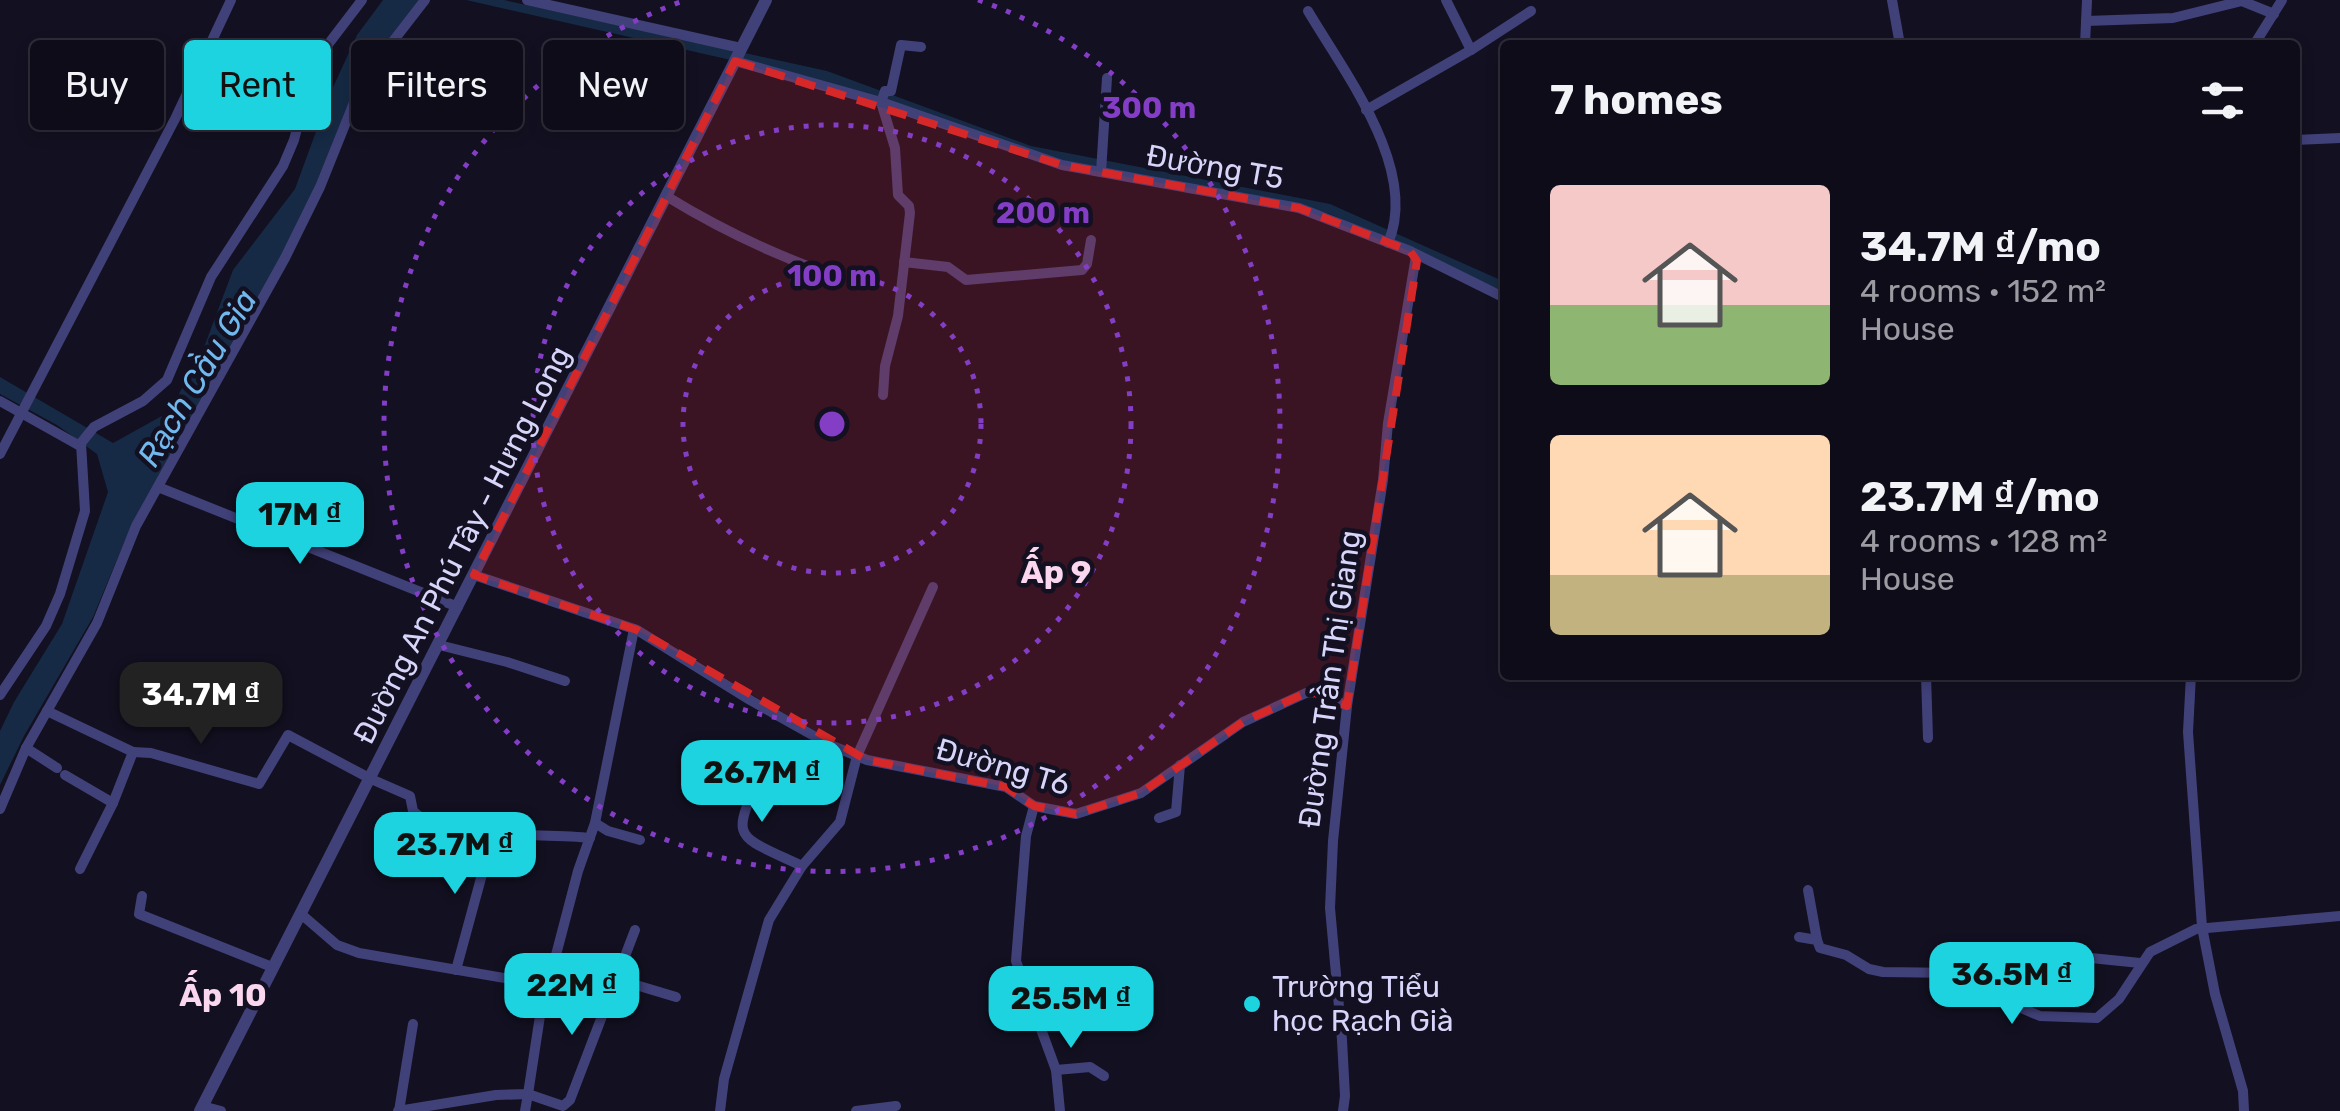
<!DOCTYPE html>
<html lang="en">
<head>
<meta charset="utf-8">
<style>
  :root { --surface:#0e0c19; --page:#171522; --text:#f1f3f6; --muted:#9b9ba2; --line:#2e2c38; --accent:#1cd3df }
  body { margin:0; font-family:Rubik,sans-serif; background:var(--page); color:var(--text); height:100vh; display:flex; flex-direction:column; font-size:38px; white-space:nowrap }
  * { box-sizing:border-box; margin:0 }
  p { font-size:32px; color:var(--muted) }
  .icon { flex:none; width:55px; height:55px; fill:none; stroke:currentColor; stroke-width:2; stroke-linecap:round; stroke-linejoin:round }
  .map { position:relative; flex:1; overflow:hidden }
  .panel { position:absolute; left:1500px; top:40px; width:800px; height:640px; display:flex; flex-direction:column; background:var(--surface); border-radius:10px; box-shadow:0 5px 15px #0003,0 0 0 2px var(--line) }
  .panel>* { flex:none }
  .guide { position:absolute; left:30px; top:40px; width:950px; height:90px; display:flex; gap:20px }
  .price { position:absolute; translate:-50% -85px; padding:0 22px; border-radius:20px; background:var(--accent); color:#111; font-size:32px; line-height:65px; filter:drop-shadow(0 2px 5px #0008) }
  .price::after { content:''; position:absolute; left:50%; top:60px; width:30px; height:22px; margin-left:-15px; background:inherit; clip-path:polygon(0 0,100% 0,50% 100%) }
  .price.current { background:#222; color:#fff }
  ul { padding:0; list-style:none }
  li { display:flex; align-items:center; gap:30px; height:250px; padding:0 50px }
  li span { display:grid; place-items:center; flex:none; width:280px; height:200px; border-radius:10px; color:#555 }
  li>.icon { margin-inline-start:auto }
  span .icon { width:120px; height:120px; fill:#fffc; stroke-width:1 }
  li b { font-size:42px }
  h2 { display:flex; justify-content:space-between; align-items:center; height:120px; padding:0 50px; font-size:42px }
  .pill { padding:0 35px; border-radius:10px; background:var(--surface); box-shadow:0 5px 15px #0003,0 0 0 2px var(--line); font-size:35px; line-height:90px }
  .pill.current { background:var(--accent); color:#111 }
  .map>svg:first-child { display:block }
  .water { fill:#162a45 }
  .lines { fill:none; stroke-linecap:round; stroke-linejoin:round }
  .minor { stroke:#41417a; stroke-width:10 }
  .tertiary { stroke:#41417a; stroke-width:12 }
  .marked { fill:#d62828; fill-opacity:0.2; stroke:#d62828; stroke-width:8; stroke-dasharray:20 12; stroke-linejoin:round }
  .ring { fill:none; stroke:#843dc5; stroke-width:5; stroke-dasharray:5 10 }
  .poi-dot { fill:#1cd3df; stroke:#131021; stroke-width:4 }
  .labels { text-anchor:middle; stroke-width:9; stroke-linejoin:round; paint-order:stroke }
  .street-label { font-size:30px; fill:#d8d5fa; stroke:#131021 }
  .poi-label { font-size:30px; fill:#d8d5fa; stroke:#131021; text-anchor:start }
  .water-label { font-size:32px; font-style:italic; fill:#70b8ed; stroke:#131021 }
  .neighbourhood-label { font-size:32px; font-weight:bold; fill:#fad7ef; stroke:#131021 }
  .centre { fill:#843dc5; stroke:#131021; stroke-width:5 }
  .ring-label { font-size:30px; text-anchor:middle; font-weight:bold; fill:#843dc5; stroke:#131021; stroke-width:9; stroke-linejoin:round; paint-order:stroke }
</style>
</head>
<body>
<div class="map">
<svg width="2340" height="1111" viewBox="0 0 2340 1111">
  <rect width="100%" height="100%" fill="#131021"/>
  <!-- water -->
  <g class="water">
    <path d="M383 0H421L356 85 310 200 281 258 126 538 93 617 24 736 0 785V731L14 702 62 624 108 492 97 454 57 425 0 394V377L113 443 169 412 203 350 233 270 295 189 329 96 357 35Z"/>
    <path d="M466 0H504L827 71 1031 146 1330 204 1505 282V292L1330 214 1294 204 1056 159 766 68Z"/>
  </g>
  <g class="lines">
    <!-- minor -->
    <g class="minor">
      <path d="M527 0 741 48"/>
      <path d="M1446 0 1471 50"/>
      <path d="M1892 0 1900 45"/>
      <path d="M1308 11C1344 72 1420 170 1388 243"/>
      <path d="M2086 21 2173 18 2242 1 2274 14"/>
      <path d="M2085 45 2087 0"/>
      <path d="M2254 45 2282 0"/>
      <path d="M735 61 881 102 1062 165 1299 208 1410 251 1505 298"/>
      <path d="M1366 110 1471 50 1531 11"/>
      <path d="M2295 140 2340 138"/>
      <path d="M1101 172 1107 78"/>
      <path d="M666 196C715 226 764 250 818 270"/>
      <path d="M904 262 948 267 966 280 1082 270 1087 264 1091 240"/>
      <path d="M883 395 885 366 898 316 910 213 909 206 898 195 895 148 881 102 885 91H891L901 45 921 47"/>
      <path d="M0 401 80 446"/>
      <path d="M0 454 176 117 231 0"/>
      <path d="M158 487 458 607"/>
      <path d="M474 575 637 630 750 700 830 745 867 760 1006 787 1034 806 1076 814 1141 793 1243 722 1306 693 1319 692 1347 706"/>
      <path d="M439 645 507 662 565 681"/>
      <path d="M1926 675 1928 738"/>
      <path d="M2191 675 2188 732 2202 927 2215 994 2243 1091 2244 1111"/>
      <path d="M0 695 46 626 60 594 85 511 81 443 94 427 143 401 167 380 211 277 283 166 294 140 311 75 323 51 362 0"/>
      <path d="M47 711 133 752"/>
      <path d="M26 748 57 768"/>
      <path d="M764 768C730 841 732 833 802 866"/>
      <path d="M65 775 113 803"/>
      <path d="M1034 806 1026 836 1016 961 1056 1070 1060 1111"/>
      <path d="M0 809 26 748 97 623 136 526 285 258 320 187 363 80 425 0"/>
      <path d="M1159 818 1176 812 1180 765"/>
      <path d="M595 823 608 831 640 840"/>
      <path d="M80 869 113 803 133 752 151 753 259 784 288 735 371 779 410 796 413 811C445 842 545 832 590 838"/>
      <path d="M1808 890 1817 940"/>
      <path d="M142 896 139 914 272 967"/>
      <path d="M301 914 337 945 359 953 551 986"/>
      <path d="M1799 937 1817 940 1820 948 1846 955 1869 969 1883 972 1957 973 1986 984 2007 1002 2040 1016 2097 1018 2119 999 2150 952 2196 929 2340 916"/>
      <path d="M2042 953 2140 963"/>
      <path d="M456 970 493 834"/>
      <path d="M616 979 676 997"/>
      <path d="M1033 1002 1105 993 1109 977 1092 973"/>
      <path d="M1056 1070 1090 1067 1104 1076"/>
      <path d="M202 1106 221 1111"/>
      <path d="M398 1111 496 1095 528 1094 540 1016 578 871 595 823 634 629"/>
      <path d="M399 1111 413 1024"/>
      <path d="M525 1111 528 1094 563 1106 570 1100 635 930"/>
      <path d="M720 1111 724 1079 769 920 802 866 840 822 857 756 933 587"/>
      <path d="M856 1111 896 1106"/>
      <path d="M1343 1111 1345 1096 1342 1040 1330 908 1333 841 1347 706 1383 480 1388 423 1416 256"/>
    </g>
    <!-- tertiary -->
    <path class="tertiary" d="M200 1111 766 0"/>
  </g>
  <!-- marked area -->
  <path class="marked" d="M735 61 1062 165 1299 208 1410 251 1417 261 1347 706 1310 691 1243 722 1141 793 1076 814 1034 806 1006 787 867 760 637 630 474 575Z"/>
  <!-- distance rings -->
  <g class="ring">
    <circle cx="832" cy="424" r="149"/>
    <circle cx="832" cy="424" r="299"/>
    <path d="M978 0A448 448 0 1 1 686 0"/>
  </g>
  <!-- markers -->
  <circle class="poi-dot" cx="1252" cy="1004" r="10"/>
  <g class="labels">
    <!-- street labels -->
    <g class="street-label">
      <text transform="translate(1215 167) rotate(10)" y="10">Đường T5</text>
      <text transform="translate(462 545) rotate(-63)" y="10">Đường An Phú Tây - Hưng Long</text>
      <text transform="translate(1330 679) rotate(-82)" y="10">Đường Trần Thị Giang</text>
      <text transform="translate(1003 767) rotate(16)" y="10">Đường T6</text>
    </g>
    <!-- poi labels -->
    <g class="poi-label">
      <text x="1272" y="997">Trường Tiểu<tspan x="1272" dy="34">học Rạch Già</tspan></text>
    </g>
    <!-- water labels -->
    <g class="water-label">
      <text transform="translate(197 378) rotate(-59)" y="11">Rạch Cầu Gia</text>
    </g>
    <!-- neighbourhood labels -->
    <g class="neighbourhood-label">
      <text x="1056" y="583">Ấp 9</text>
      <text x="223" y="1006">Ấp 10</text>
    </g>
  </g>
  <circle cx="832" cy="424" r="15" class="centre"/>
  <g class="ring-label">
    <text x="1149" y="118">300 m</text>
    <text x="1043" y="223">200 m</text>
    <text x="832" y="286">100 m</text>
  </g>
</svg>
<b class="price" style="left:300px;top:567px">17M ₫</b>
<b class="price current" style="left:201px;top:747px">34.7M ₫</b>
<b class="price" style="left:762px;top:825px">26.7M ₫</b>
<b class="price" style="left:455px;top:897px">23.7M ₫</b>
<b class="price" style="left:2012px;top:1027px">36.5M ₫</b>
<b class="price" style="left:572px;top:1038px">22M ₫</b>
<b class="price" style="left:1071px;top:1051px">25.5M ₫</b>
<div class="guide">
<a class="pill">Buy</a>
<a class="pill current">Rent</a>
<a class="pill">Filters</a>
<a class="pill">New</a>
</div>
<section class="panel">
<h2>7 homes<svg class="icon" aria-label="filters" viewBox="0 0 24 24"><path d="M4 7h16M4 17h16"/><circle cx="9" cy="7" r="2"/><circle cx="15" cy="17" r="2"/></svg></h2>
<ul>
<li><span style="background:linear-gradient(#f6c9c9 60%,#8fb573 0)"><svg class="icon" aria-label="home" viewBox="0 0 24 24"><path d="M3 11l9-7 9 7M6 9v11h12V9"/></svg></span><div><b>34.7M ₫/mo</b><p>4 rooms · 152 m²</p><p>House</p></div></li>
<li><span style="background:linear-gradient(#ffd9b3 70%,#c2b280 0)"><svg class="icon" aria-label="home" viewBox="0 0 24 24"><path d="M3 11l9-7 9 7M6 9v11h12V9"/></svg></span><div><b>23.7M ₫/mo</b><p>4 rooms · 128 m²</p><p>House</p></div></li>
</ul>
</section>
</div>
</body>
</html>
